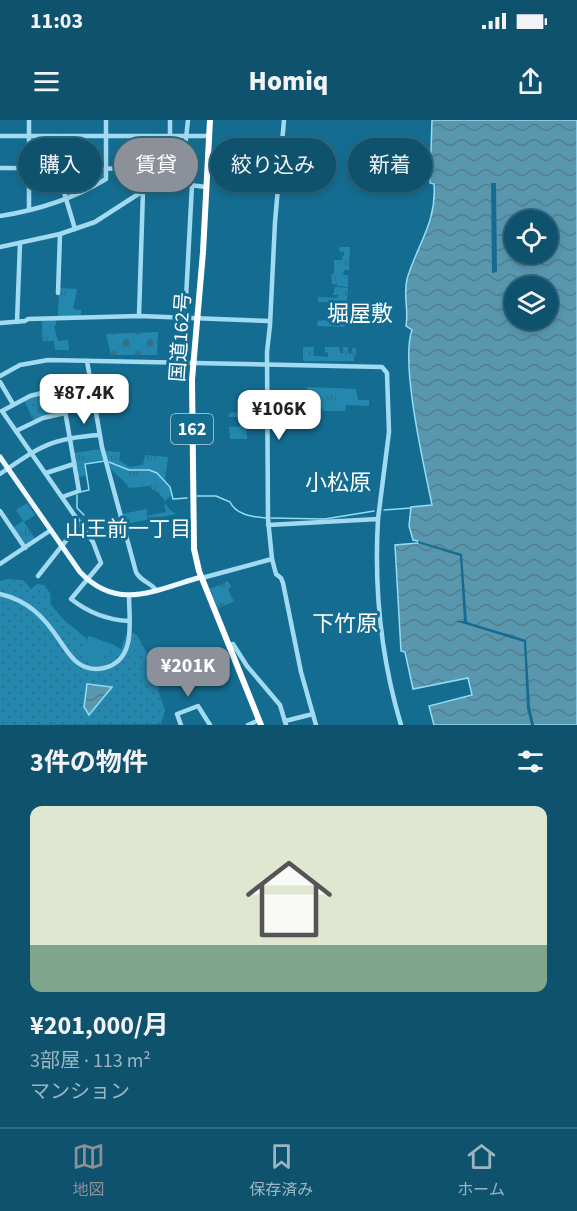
<!DOCTYPE html>
<html lang="ja">
<head>
<meta charset="utf-8">
<style>
  :root { --surface:#0f526d; --page:#185872; --text:#f1f3f6; --muted:#9bb6c2; --line:#2f6980; --accent:#8c9099 }
  body { margin:0; font-family:"Source Sans 3","Noto Sans JP",sans-serif; background:var(--page); color:var(--text); height:100vh; display:flex; flex-direction:column; font-size:22px; white-space:nowrap }
  * { box-sizing:border-box; margin:0 }
  p { font-size:20px; color:var(--muted) }
  .icon { flex:none; width:33px; height:33px; fill:none; stroke:currentColor; stroke-width:2; stroke-linecap:round; stroke-linejoin:round }
  .map { position:relative; height:605px; overflow:hidden }
  .side { display:flex; flex-direction:column; background:var(--surface); flex:1 }
  .side>* { flex:none }
  .guide { position:absolute; left:18px; top:18px; width:542px; height:54px; display:flex; gap:12px }
  .buttons { position:absolute; left:504px; top:90px; display:grid; gap:12px }
  .buttons a { display:grid; place-items:center; width:54px; height:54px; border-radius:50%; background:var(--surface); box-shadow:0 3px 9px #0003,0 0 0 2px var(--line); font-size:30px }
  .price { position:absolute; translate:-50% -51px; padding:0 14px; border-radius:12px; background:#fff; color:#222; font-size:20px; line-height:39px; filter:drop-shadow(0 2px 3px #0008) }
  .price::after { content:''; position:absolute; left:50%; top:36px; width:18px; height:14px; margin-left:-9px; background:inherit; clip-path:polygon(0 0,100% 0,50% 100%) }
  .price.selected { background:var(--accent); color:#fff }
  ul { padding:0; list-style:none }
  li { display:grid; align-content:center; gap:12px; height:318px; padding:0 30px }
  li span { display:grid; place-items:center; height:186px; border-radius:12px; color:#555 }
  li>.icon { margin-inline-start:auto }
  span .icon { width:108px; height:108px; fill:#fffc; stroke-width:1 }
  li b { font-size:26px }
  h2 { display:flex; justify-content:space-between; align-items:center; height:72px; padding:0 30px; font-size:26px }
  .pill { padding:0 21px; border-radius:27px; background:var(--surface); box-shadow:0 3px 9px #0003,0 0 0 2px var(--line); font-size:21px; line-height:54px }
  .pill.selected { background:var(--accent); color:#fff }
  .status { display:flex; justify-content:space-between; align-items:center; height:42px; padding:0 30px; background:var(--surface); direction:ltr }
  .status svg { height:16px; fill:currentColor }
  header { display:flex; justify-content:space-between; align-items:center; height:78px; padding:0 30px; background:var(--surface); font-size:27px; font-weight:800 }
  .tab-bar { display:flex; justify-content:space-around; align-items:center; height:84px; border-top:2px solid var(--line); background:var(--surface); font-size:16px; color:var(--muted) }
  .tab-bar a { display:grid; justify-items:center; gap:3px }
  .tab-bar .selected { color:var(--accent) }
  .map>svg:first-child { display:block }
  .grass { fill:url(#grass-tufts) }
  .cemetery { fill:url(#cemetery-stones) }
  .park { fill:url(#park-dots) }
  .pitch { fill:#2488ae }
  .water { fill:url(#water-waves); stroke:#94dbf4; stroke-width:1.5; fill-rule:evenodd }
  .pier { fill:#146d91 }
  .lines { fill:none; stroke-linecap:round; stroke-linejoin:round }
  .stream { stroke:#94dbf4; stroke-width:1.5 }
  .minor { stroke:#a2dbf1; stroke-width:4.5 }
  .major { stroke:#ecf8ff; stroke-width:5 }
  .highway { stroke:#fff; stroke-width:6 }
  .labels { text-anchor:middle; stroke-width:6; stroke-linejoin:round; paint-order:stroke }
  .shield { fill:#146d91; stroke:#b8d3de; stroke-width:1.5 }
  .shield-label { font-size:18px; font-weight:bold; fill:#fff }
  .street-label { font-size:20px; fill:#fff; stroke:#146d91 }
  .neighbourhood-label { font-size:21px; fill:#fff; stroke:#146d91 }
  .quarter-label { font-size:22px; fill:#fff; stroke:#146d91 }
</style>
</head>
<body>
<div class="status"><b>11:03</b><svg viewBox="0 0 49 12"><path d="M0 12V9h3v3zM5 12V6h3v6zM10 12V3h3v9zM15 12V0h3v12zM26 1h20v11H26zM47 4h2v5h-2z"/></svg></div>
<header><svg class="icon" aria-label="menu" viewBox="0 0 24 24"><path d="M4 6h16M4 12h16M4 18h16"/></svg>Homiq<svg class="icon" aria-label="share" viewBox="0 0 24 24"><path d="M12 15V3M7 8l5-5 5 5M5 13v7h14v-7"/></svg></header>
<div class="map">
<svg width="577" height="605" viewBox="0 0 577 605">
  <defs>
    <pattern id="grass-tufts" width="24" height="20" patternUnits="userSpaceOnUse" patternTransform="scale(1.5)"><rect width="24" height="20" fill="#2488ae"/><path d="M3 7l-1-3M5 7V3M7 7l1-3M15 17l-1-3M17 17v-4M19 17l1-3" fill="none" stroke="#347087"/></pattern>
    <pattern id="cemetery-stones" width="16" height="16" patternUnits="userSpaceOnUse" patternTransform="scale(1.5)"><rect width="16" height="16" fill="#2488ae"/><path d="M2 7V4a2 2 0 0 1 4 0v3zM10 15v-3a2 2 0 0 1 4 0v3z" fill="#347087"/></pattern>
    <pattern id="park-dots" width="8" height="8" patternUnits="userSpaceOnUse" patternTransform="scale(1.5)"><rect width="8" height="8" fill="#2488ae"/><path d="M2 2h.1M6 6h.1" fill="none" stroke="#347087" stroke-width="1.8" stroke-linecap="round"/></pattern>
    <pattern id="water-waves" width="16" height="10" patternUnits="userSpaceOnUse" patternTransform="scale(1.5)"><rect width="16" height="10" fill="#5997af"/><path d="M0 5q4-4 8 0t8 0" fill="none" stroke="#547d8c"/></pattern>
  </defs>
  <rect width="100%" height="100%" fill="#146d91"/>
  <!-- grass -->
  <g class="grass">
    <path d="M54 19H73V33H70V47H62V33L56 34V47H47V33L54 32Z"/>
    <path d="M340 127H350L349 150H344L343 155H348V167L337 166V164H332V159L331 158V154H334V140H342V137L344 136V132L339 131Z"/>
    <path d="M335 167 348 168 346 195 343 196H346L345 207 317 206V201L328 200V195L326 191 331 189 332 182H318V177L337 178 338 175H333Z"/>
    <path d="M59 168 77 169 73 189 81 190V196L58 197Z"/>
    <path d="M42 200H56V205L54 206 58 221 68 220 69 230H55L54 221H42Z"/>
    <path d="M303 227H314V236L328 237V233L325 232V227H339L340 233H343V227H348V233H352V228H356V235L354 236V241H303Z"/>
    <path d="M307 267 356 269 358 280H369V286L346 285 345 291H323L322 288H319V284H316L315 281H313V279L316 278V272H307Z"/>
    <path d="M252 276 253 283 248 284 246 307 247 319H230L229 307 243 306 242 297H229V293L237 292V289L245 286 241 287 240 278Z"/>
    <path d="M101 329 104 340 85 343 86 356 78 357 74 333Z"/>
    <path d="M105 331 120 332V341L130 347 143 345 145 335 168 337 165 361 153 351 129 349 108 341Z"/>
    <path d="M108 342 128 350 149 351 156 353 170 368 171 375 165 381 158 372 151 369 150 366 129 368C124 358 112 355 108 342Z"/>
    <path d="M27 383 35 395 24 402 35 419 26 425 13 408 23 401 16 390Z"/>
    <path d="M166 384 170 390 176 394 125 404 122 394 147 389V396L166 392 164 385Z"/>
  </g>
  <!-- cemetery -->
  <g class="cemetery">
    <path d="M158 212 157 235H111L106 214Z"/>
    <path d="M228 461 231 467 228 469 234 481 218 489 210 469Z"/>
  </g>
  <!-- park -->
  <g class="park">
    <path d="M64 50 103 51 104 56C95 65 79 74 67 75L63 61Z"/>
    <path d="M59 270 62 292 33 300 24 280Z"/>
    <path d="M7 459 23 460 31 469 37 464 44 465 50 473 51 485 64 500 87 519 89 516 114 525 121 530 126 515 134 513 138 517 160 556V568L158 570 165 590 161 604 0 605V461Z"/>
  </g>
  <!-- pitch -->
  <path class="pitch" d="M89 516 114 525 121 530 118 535 107 528 100 536 102 540 104 541 109 535 114 540C100 548 94 543 80 536Z"/>
  <!-- water -->
  <g class="water">
    <path d="M432 0H577V605H434L429 586 472 575 468 558 413 569 405 532 401 531 395 425 418 423V421L413 420 409 406 411 387 432 385C424 346 400 243 412 210L406 206C409 190 403 176 407 159 417 125 437 102 434 64L430 63ZM514 100H548V134H514ZM514 166H548V200H514Z"/>
    <path d="M87 564 112 567 89 595 84 587Z"/>
  </g>
  <!-- pier -->
  <g class="pier">
    <path d="M491 63H496L497 152 492 153Z"/>
    <path d="M418 421 462 434 467 502 526 520 530 587 534 605H531L527 588 524 522 455 501H464L460 436 418 423Z"/>
  </g>
  <g class="lines">
    <!-- stream -->
    <g class="stream">
      <path d="M109 342 129 350H149L157 353 170 367 173 379 187 378"/>
      <path d="M80 372 89 370 85 344 105 341"/>
      <path d="M77 375V388L84 395"/>
      <path d="M197 376H216L230 382C236 395 253 397 266 398"/>
      <path d="M384 390 411 388"/>
      <path d="M271 398 325 399 374 391"/>
    </g>
    <!-- minor -->
    <g class="minor">
      <path d="M284 0 275 102 270 205 267 232 268 399 272 439 276 454 281 458 283 463 301 552 316 605"/>
      <path d="M0 16H208"/>
      <path d="M170 16V0"/>
      <path d="M0 48 172 49"/>
      <path d="M61 48V62L75 109"/>
      <path d="M165 54 174 63 206 67"/>
      <path d="M181 64 188 0"/>
      <path d="M29 90V0"/>
      <path d="M0 96C39 90 73 79 106 59V0"/>
      <path d="M0 127 60 114 95 102 143 71 172 49 183 38"/>
      <path d="M58 173 60 114"/>
      <path d="M139 196 143 71"/>
      <path d="M185 197 192 65"/>
      <path d="M17 202 20 123"/>
      <path d="M0 203 25 201 28 199 139 196 270 201"/>
      <path d="M87 241 102 327 136 452C140 461 150 462 156 470"/>
      <path d="M0 256 20 245 48 240 382 247 387 253 389 312 378 399"/>
      <path d="M0 262 13 284"/>
      <path d="M16 311 43 298 65 293"/>
      <path d="M46 353 74 344"/>
      <path d="M0 354C39 327 51 318 100 315"/>
      <path d="M62 377 79 371 61 268 30 276 2 291 93 422 101 443 71 479C89 493 107 500 129 501"/>
      <path d="M0 391 25 428"/>
      <path d="M268 405 378 399C374 468 381 538 401 605"/>
      <path d="M0 444 51 410"/>
      <path d="M38 456 80 403"/>
      <path d="M202 458 272 439"/>
      <path d="M0 474C29 481 44 497 60 521 65 528 70 537 78 543 85 548 95 550 104 548 137 540 129 501 129 476"/>
      <path d="M229 525 233 524 247 546 280 585 286 605"/>
      <path d="M285 601 313 594"/>
      <path d="M181 605 177 594 198 586 210 605"/>
      <path d="M248 605 259 600"/>
    </g>
    <!-- major -->
    <path class="major" d="M0 337 80 452C118 492 155 470 201 457"/>
    <!-- highway -->
    <path class="highway" d="M210 0 203 132 192 260 194 429 199 451 261 605"/>
  </g>
  <g class="labels">
    <!-- shield labels -->
    <rect class="shield" x="171" y="294" width="42" height="30" rx="4.5"/>
    <g class="shield-label">
      <text x="192" y="315">162</text>
    </g>
    <!-- street labels -->
    <g class="street-label">
      <text transform="translate(180 217) rotate(-86)" y="7">国道162号</text>
    </g>
    <!-- neighbourhood labels -->
    <g class="neighbourhood-label">
      <text x="128" y="416">山王前一丁目</text>
    </g>
    <!-- quarter labels -->
    <g class="quarter-label">
      <text x="360" y="201">堀屋敷</text>
      <text x="338" y="370">小松原</text>
      <text x="345" y="511">下竹原</text>
    </g>
  </g>
</svg>
<div class="buttons">
<a><svg class="icon" aria-label="locate" viewBox="0 0 24 24"><circle cx="12" cy="12" r="6"/><path d="M12 2v4M12 18v4M2 12h4M18 12h4"/></svg></a>
<a><svg class="icon" aria-label="layers" viewBox="0 0 24 24"><path d="M12 4l9 5-9 5-9-5zM3 14l9 5 9-5"/></svg></a>
</div>
<b class="price" style="left:84px;top:305px">¥87.4K</b>
<b class="price" style="left:279px;top:321px">¥106K</b>
<b class="price selected" style="left:188px;top:578px">¥201K</b>
<div class="guide">
<a class="pill">購入</a>
<a class="pill selected">賃貸</a>
<a class="pill">絞り込み</a>
<a class="pill">新着</a>
</div>
</div>
<section class="side">
<h2>3件の物件<svg class="icon" aria-label="filters" viewBox="0 0 24 24"><path d="M4 7h16M4 17h16"/><circle cx="9" cy="7" r="2"/><circle cx="15" cy="17" r="2"/></svg></h2>
<ul>
<li><span style="background:linear-gradient(#dfe7d0 75%,#7fa58c 0)"><svg class="icon" aria-label="home" viewBox="0 0 24 24"><path d="M3 11l9-7 9 7M6 9v11h12V9"/></svg></span><div><b>¥201,000/月</b><p>3部屋 · 113 m²</p><p>マンション</p></div></li>
</ul>
</section>
<nav class="tab-bar">
<a class="selected"><svg class="icon" aria-label="map" viewBox="0 0 24 24"><path d="M3 6l6-2 6 2 6-2v14l-6 2-6-2-6 2zM9 4v14M15 6v14"/></svg>地図</a>
<a><svg class="icon" aria-label="saved" viewBox="0 0 24 24"><path d="M7 4h10v16l-5-4-5 4z"/></svg>保存済み</a>
<a><svg class="icon" aria-label="home" viewBox="0 0 24 24"><path d="M3 11l9-7 9 7M6 9v11h12V9"/></svg>ホーム</a>
</nav>
</body>
</html>
